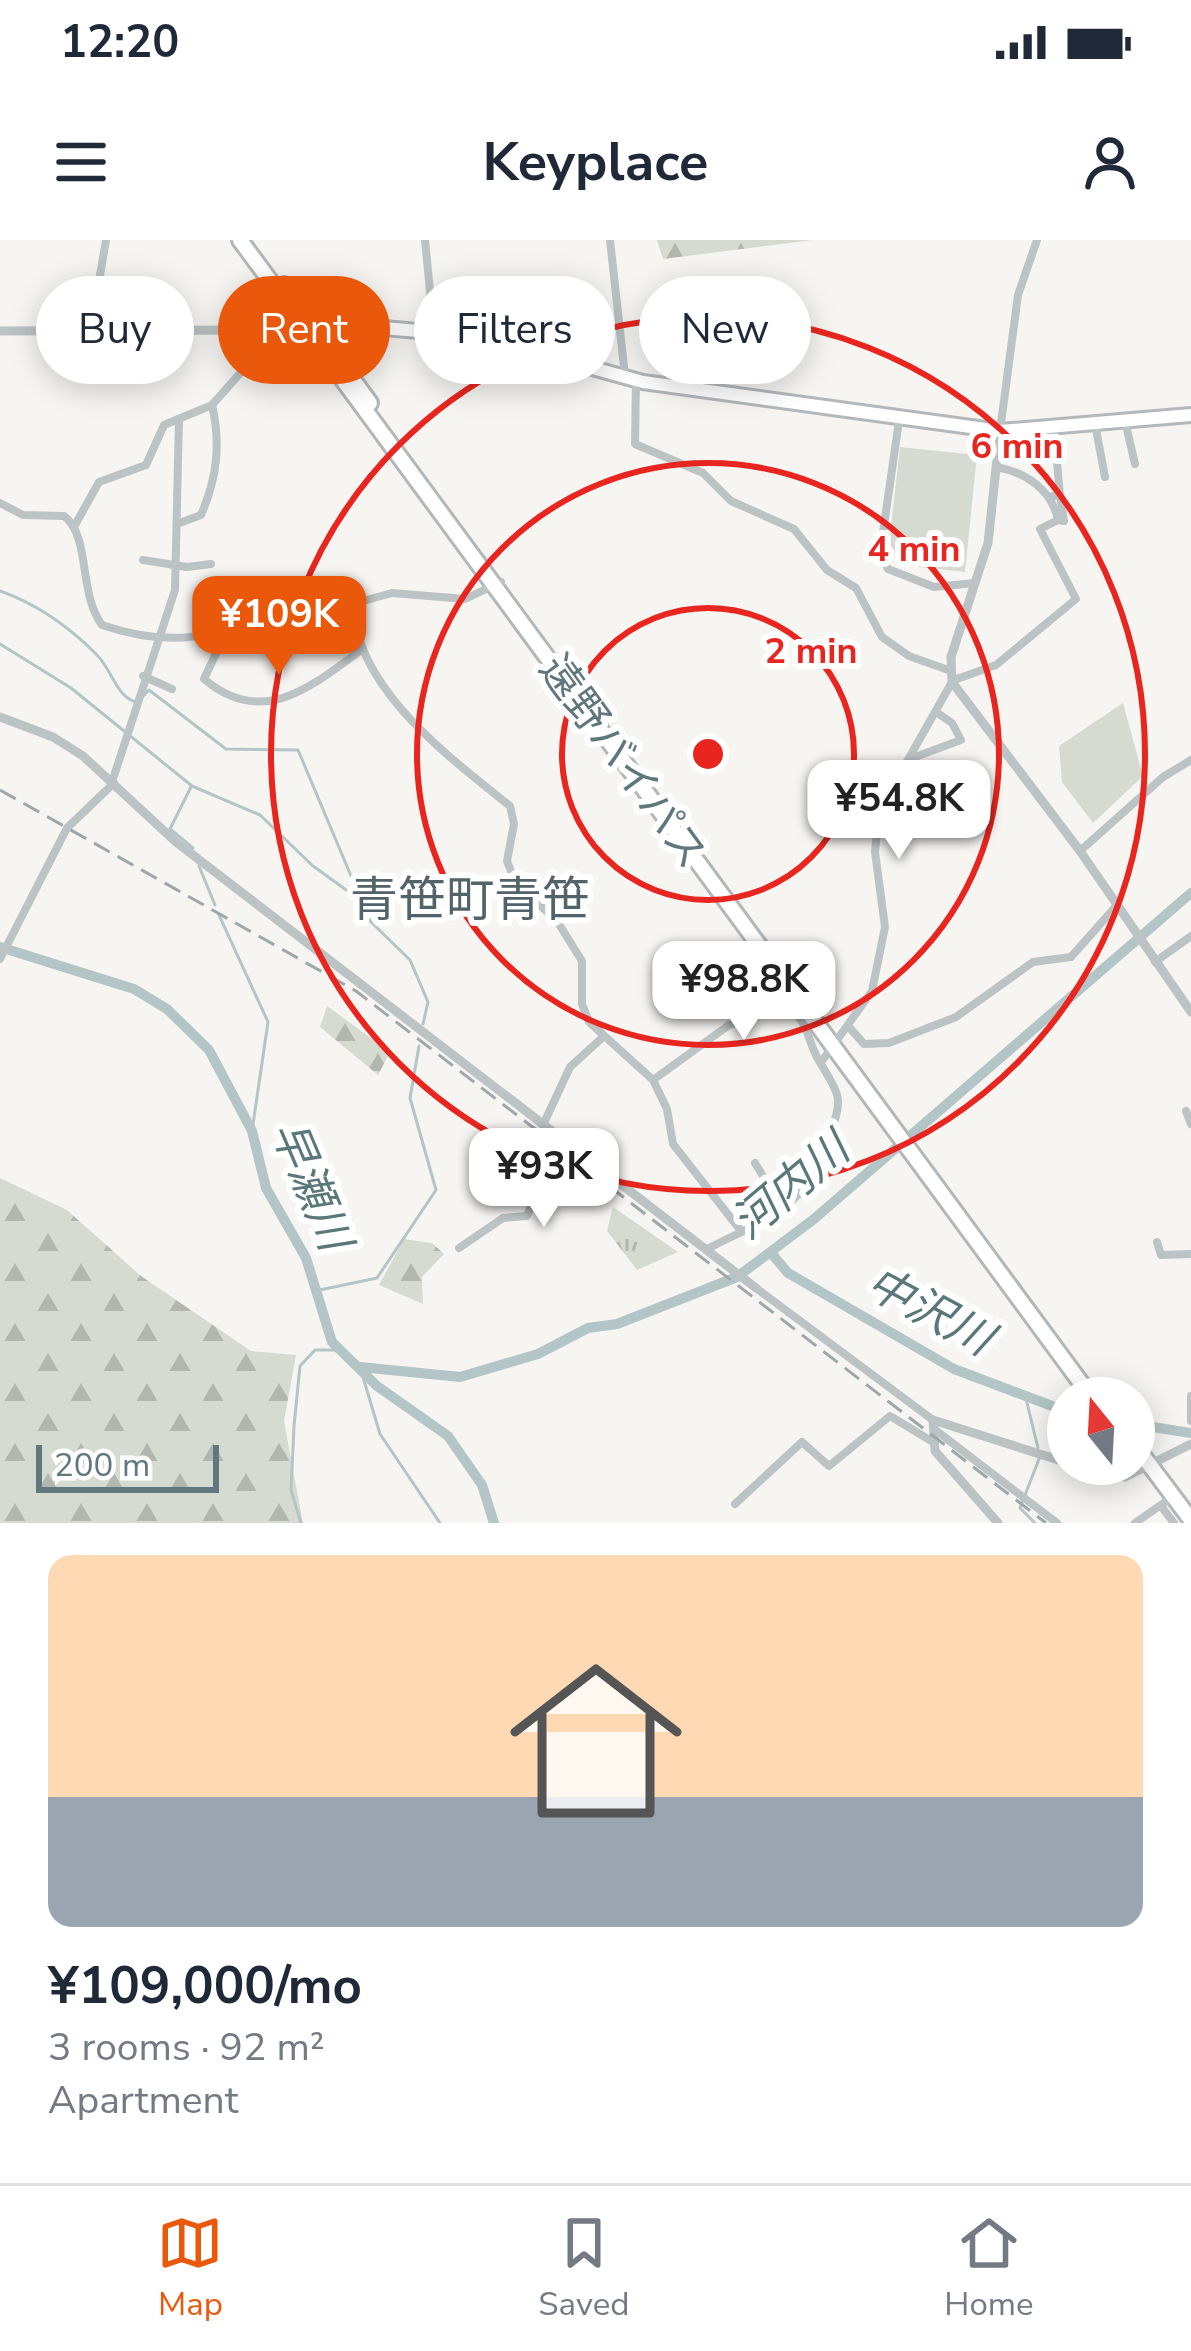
<!DOCTYPE html>
<html lang="en">
<head>
<meta charset="utf-8">
<style>
  :root { --surface:#fff; --page:#f6f6f7; --text:#1f2937; --muted:#747a83; --line:#e0e1e3; --accent:#ea580c }
  body { margin:0; font-family:"Nunito Sans","Noto Sans JP",sans-serif; background:var(--page); color:var(--text); height:100vh; display:flex; flex-direction:column; font-size:45px; white-space:nowrap }
  * { box-sizing:border-box; margin:0 }
  p { font-size:39px; color:var(--muted) }
  .icon { flex:none; width:66px; height:66px; fill:none; stroke:currentColor; stroke-width:2; stroke-linecap:round; stroke-linejoin:round }
  .map { position:relative; height:1283px; overflow:hidden }
  .drawer { display:flex; flex-direction:column; background:var(--surface); flex:1 }
  .drawer>* { flex:none }
  .top-card { position:absolute; left:36px; top:36px; width:1119px; height:108px; display:flex; gap:24px }
  .needle { width:78px; rotate:342deg }
  .buttons { position:absolute; left:1047px; top:1137px; display:grid; gap:24px }
  .buttons a { display:grid; place-items:center; width:108px; height:108px; border-radius:50%; background:var(--surface); box-shadow:0 6px 30px #0003; font-size:60px }
  .scale { position:absolute; left:36px; bottom:30px; width:183px; box-sizing:border-box; padding-left:12px; border:6px solid #60777e; border-top:0; font-size:33px; line-height:42px; white-space:nowrap; color:#60777e; -webkit-text-stroke:9px #fff; paint-order:stroke }
  .price { position:absolute; translate:-50% -102px; padding:0 27px; border-radius:24px; background:#fff; color:#222; font-size:39px; line-height:78px; filter:drop-shadow(0 3px 6px #0008) }
  .price::after { content:''; position:absolute; left:50%; top:72px; width:36px; height:27px; margin-left:-18px; background:inherit; clip-path:polygon(0 0,100% 0,50% 100%) }
  .price.current { background:var(--accent); color:#fff }
  ul { padding:0; list-style:none }
  li { display:grid; align-content:center; gap:24px; height:636px; padding:0 48px }
  li span { display:grid; place-items:center; height:372px; border-radius:24px; color:#555 }
  li>.icon { margin-inline-start:auto }
  span .icon { width:216px; height:216px; fill:#fffc; stroke-width:1 }
  li b { font-size:51px }
  .chip { padding:0 42px; border-radius:54px; background:var(--surface); box-shadow:0 6px 30px #0003; font-size:42px; line-height:108px }
  .chip.current { background:var(--accent); color:#fff }
  .status { display:flex; justify-content:space-between; align-items:center; height:84px; padding:0 60px; background:var(--surface); direction:ltr }
  .status svg { height:33px; fill:currentColor }
  header { display:flex; justify-content:space-between; align-items:center; height:156px; padding:0 48px; background:var(--surface); font-size:54px; font-weight:700 }
  .menu { display:flex; justify-content:space-around; align-items:center; height:168px; border-top:3px solid var(--line); background:var(--surface); font-size:33px; color:var(--muted) }
  .menu a { display:grid; justify-items:center; gap:6px }
  .menu .current { color:var(--accent) }
  .map>svg:first-child { display:block }
  .grass { fill:url(#grass-tufts) }
  .forest { fill:url(#forest-firs) }
  .garden { fill:#d6dbd1 }
  .lines { fill:none; stroke-linecap:round; stroke-linejoin:round }
  .stream { stroke:#b3c5c6; stroke-width:3 }
  .river { stroke:#b3c5c6; stroke-width:10 }
  .primary-casing { stroke:#b2b8bb; stroke-width:18 }
  .trunk-casing { stroke:#b2b7b9; stroke-width:20 }
  .minor { stroke:#bcc3c5; stroke-width:8 }
  .tertiary { stroke:#bcc3c5; stroke-width:9 }
  .primary { stroke:#fff; stroke-width:12 }
  .trunk { stroke:#fff; stroke-width:14 }
  .rail { stroke:#9da8ab; stroke-width:3; stroke-dasharray:18 9; stroke-linecap:butt }
  .ring { fill:none; stroke:#e8261f; stroke-width:6 }
  .labels { text-anchor:middle; stroke-width:12; stroke-linejoin:round; paint-order:stroke }
  .street-label { font-size:42px; fill:#60777e; stroke:#fff }
  .water-label { font-size:45px; font-style:italic; fill:#5a787a; stroke:#fff }
  .quarter-label { font-size:48px; fill:#526369; stroke:#fff }
  .centre { fill:#e8261f; stroke:#fff; stroke-width:6 }
  .ring-label { font-size:36px; text-anchor:middle; font-weight:bold; fill:#e8261f; stroke:#fff; stroke-width:12; stroke-linejoin:round; paint-order:stroke }
</style>
</head>
<body>
<div class="status"><b>12:20</b><svg viewBox="0 0 49 12"><path d="M0 12V9h3v3zM5 12V6h3v6zM10 12V3h3v9zM15 12V0h3v12zM26 1h20v11H26zM47 4h2v5h-2z"/></svg></div>
<header><svg class="icon" aria-label="menu" viewBox="0 0 24 24"><path d="M4 6h16M4 12h16M4 18h16"/></svg>Keyplace<svg class="icon" aria-label="person" viewBox="0 0 24 24"><circle cx="12" cy="8" r="4"/><path d="M4 21q1-7 8-7t8 7"/></svg></header>
<div class="map">
<svg width="1191" height="1283" viewBox="0 0 1191 1283">
  <defs>
    <pattern id="grass-tufts" width="24" height="20" patternUnits="userSpaceOnUse" patternTransform="scale(3)"><rect width="24" height="20" fill="#d6dbd1"/><path d="M3 7l-1-3M5 7V3M7 7l1-3M15 17l-1-3M17 17v-4M19 17l1-3" fill="none" stroke="#b1b6af"/></pattern>
    <pattern id="forest-firs" width="22" height="20" patternUnits="userSpaceOnUse" patternTransform="scale(3)"><rect width="22" height="20" fill="#d6dbd1"/><path d="M5 1l3.5 6h-7zM16 11l3.5 6h-7z" fill="#b1b6af"/></pattern>
  </defs>
  <rect width="100%" height="100%" fill="#f6f5f2"/>
  <!-- grass -->
  <path class="grass" d="M613 967 678 1012 637 1030 607 991Z"/>
  <!-- forest -->
  <g class="forest">
    <path d="M657 0H813L663 19Z"/>
    <path d="M327 766 390 812 378 835 320 787Z"/>
    <path d="M0 938 67 970 141 1036 251 1111 296 1115 284 1181 303 1283H0Z"/>
    <path d="M404 999 432 1003 444 1014 422 1037 423 1064 379 1045Z"/>
  </g>
  <!-- garden -->
  <g class="garden">
    <path d="M900 207 977 215 965 332 901 325 889 305Z"/>
    <path d="M1123 463 1143 536 1093 583 1062 542 1059 506Z"/>
  </g>
  <g class="lines">
    <!-- stream -->
    <g class="stream">
      <path d="M0 351C37 364 69 387 96 414 112 429 116 457 136 462"/>
      <path d="M0 404 71 448 192 546 260 575 313 626 356 657"/>
      <path d="M143 456 149 450 226 509 298 510 370 681 410 720 428 762 423 784"/>
      <path d="M191 547 170 589 193 608"/>
      <path d="M199 626 215 665"/>
      <path d="M219 675 268 782 252 891"/>
      <path d="M315 1051 377 1038 436 950 410 858 419 806"/>
      <path d="M360 1127 380 1194 440 1283"/>
      <path d="M1026 1159 1038 1208"/>
      <path d="M301 1283 291 1250 294 1186 300 1126 315 1110H339"/>
      <path d="M1035 1283 1020 1268 1039 1219"/>
    </g>
    <!-- river -->
    <g class="river">
      <path d="M0 707 134 749 167 769 209 810 252 891 266 948 306 1018 332 1102 377 1146 448 1196 482 1245 494 1283"/>
      <path d="M771 1013 788 1033 954 1129 1068 1172"/>
      <path d="M360 1127 460 1137 538 1114 588 1088 617 1084 737 1037 814 979 1191 653"/>
      <path d="M1134 1184 1191 1193"/>
    </g>
    <!-- primary casing -->
    <g class="primary-casing">
      <path id="primary" d="M310 91 348 85 477 96 643 142 1000 191 1191 175"/>
    </g>
    <!-- trunk casing -->
    <g class="trunk-casing">
      <g id="trunk">
        <path d="M240 0 1092 1158"/>
        <path d="M284 45 370 163"/>
        <path d="M1134 1204 1191 1280"/>
      </g>
    </g>
    <!-- minor -->
    <g class="minor">
      <path d="M425 0 434 92"/>
      <path d="M610 0 625 136"/>
      <path d="M70 113 91 88 106 0"/>
      <path d="M636 140 635 204 703 233 731 261 794 289 827 330 856 348 882 397 909 416 951 431"/>
      <path d="M899 181 880 313 888 329 934 347 975 343"/>
      <path d="M1125 181 1135 224"/>
      <path d="M1095 184 1105 237"/>
      <path d="M1000 191 1018 55 1037 0"/>
      <path d="M1052 256H1060L1054 188"/>
      <path d="M0 263 23 275 64 276C91 296 78 353 102 385 202 419 242 378 334 353L352 364"/>
      <path d="M1058 280 1064 281 1060 256"/>
      <path d="M177 284 201 275C217 238 221 204 212 165"/>
      <path d="M75 285 99 242 146 225 164 185 212 165 274 95"/>
      <path d="M143 320 187 327 211 324"/>
      <path d="M352 364C358 451 448 516 510 566L514 584 507 621 515 642 557 681 582 721V764L589 782 653 840 667 869 673 904 741 991"/>
      <path d="M352 364 392 353 465 359 501 342"/>
      <path d="M227 390 204 439C263 489 312 446 361 410"/>
      <path d="M143 436 172 449"/>
      <path d="M954 440 996 425 1076 359 1040 289 1058 280C1052 250 1026 232 996 227"/>
      <path d="M915 517 961 500 952 483 936 472"/>
      <path d="M112 542 175 350 179 179"/>
      <path d="M1080 611 1163 537 1191 520"/>
      <path d="M0 719 67 588 114 543"/>
      <path d="M1155 722 1191 696"/>
      <path d="M849 787 864 804 889 803 956 777 1033 722 1071 717 1118 664"/>
      <path d="M822 821 872 751 885 687 875 612 879 571 952 442"/>
      <path d="M653 840 729 785 784 767C809 778 806 798 818 819 843 861 843 857 827 903 805 970 765 979 707 1009"/>
      <path d="M1186 871 1191 884"/>
      <path d="M543 885 570 827 602 798"/>
      <path d="M498 920H537"/>
      <path d="M755 923 766 941 801 954"/>
      <path d="M1157 1002 1161 1015 1191 1014"/>
      <path d="M459 1008 503 978 527 976 546 930 537 920 553 893"/>
      <path d="M756 1048 933 1180"/>
      <path d="M1191 1156V1181"/>
      <path d="M934 1189 1057 1283"/>
      <path d="M735 1264 802 1202 829 1226 890 1176 933 1202"/>
      <path d="M1161 1266 1174 1283"/>
      <path d="M1135 1283 1168 1260"/>
    </g>
    <!-- tertiary -->
    <g class="tertiary">
      <path d="M0 91 243 90 283 97 306 92"/>
      <path d="M1000 191 988 303 951 417 952 442 1080 611 1191 772"/>
      <path d="M0 477 53 497 83 516 176 602 756 1048"/>
      <path d="M1071 1224 1125 1237 1191 1204"/>
      <path d="M998 1283 935 1211 933 1180 1068 1223"/>
    </g>
    <!-- primary -->
    <use href="#primary" class="primary"/>
    <!-- trunk -->
    <use href="#trunk" class="trunk"/>
    <!-- rail -->
    <path class="rail" d="M0 550 356 751 1046 1283"/>
  </g>
  <!-- distance rings -->
  <g class="ring">
    <circle cx="708" cy="514" r="146"/>
    <circle cx="708" cy="514" r="291"/>
    <circle cx="708" cy="514" r="437"/>
  </g>
  <g class="labels">
    <!-- street labels -->
    <g class="street-label">
      <text transform="translate(624 521) rotate(54)" y="15">遠野バイパス</text>
    </g>
    <!-- water labels -->
    <g class="water-label">
      <text transform="translate(312 945) rotate(67)" y="16">早瀬川</text>
      <text transform="translate(790 945) rotate(-40)" y="16">河内川</text>
      <text transform="translate(930 1070) rotate(28)" y="16">中沢川</text>
    </g>
    <!-- quarter labels -->
    <g class="quarter-label">
      <text x="470" y="676">青笹町青笹</text>
    </g>
  </g>
  <circle cx="708" cy="514" r="18" class="centre"/>
  <g class="ring-label">
    <text x="1017" y="218">6 min</text>
    <text x="914" y="321">4 min</text>
    <text x="811" y="423">2 min</text>
  </g>
</svg>
<div class="buttons">
<a><svg class="needle" viewBox="-14 -14 28 28"><path d="M0-13l5 13h-10z" fill="#e53935"/><path d="M0 13l5-13h-10z" fill="#747a83"/></svg></a>
</div>
<div class="scale">200 m</div>
<b class="price current" style="left:279px;top:438px">¥109K</b>
<b class="price" style="left:899px;top:622px">¥54.8K</b>
<b class="price" style="left:744px;top:803px">¥98.8K</b>
<b class="price" style="left:544px;top:990px">¥93K</b>
<div class="top-card">
<a class="chip">Buy</a>
<a class="chip current">Rent</a>
<a class="chip">Filters</a>
<a class="chip">New</a>
</div>
</div>
<section class="drawer">
<ul>
<li><span style="background:linear-gradient(#ffd9b3 65%,#9aa5b1 0)"><svg class="icon" aria-label="home" viewBox="0 0 24 24"><path d="M3 11l9-7 9 7M6 9v11h12V9"/></svg></span><div><b>¥109,000/mo</b><p>3 rooms · 92 m²</p><p>Apartment</p></div></li>
</ul>
</section>
<nav class="menu">
<a class="current"><svg class="icon" aria-label="map" viewBox="0 0 24 24"><path d="M3 6l6-2 6 2 6-2v14l-6 2-6-2-6 2zM9 4v14M15 6v14"/></svg>Map</a>
<a><svg class="icon" aria-label="saved" viewBox="0 0 24 24"><path d="M7 4h10v16l-5-4-5 4z"/></svg>Saved</a>
<a><svg class="icon" aria-label="home" viewBox="0 0 24 24"><path d="M3 11l9-7 9 7M6 9v11h12V9"/></svg>Home</a>
</nav>
</body>
</html>
